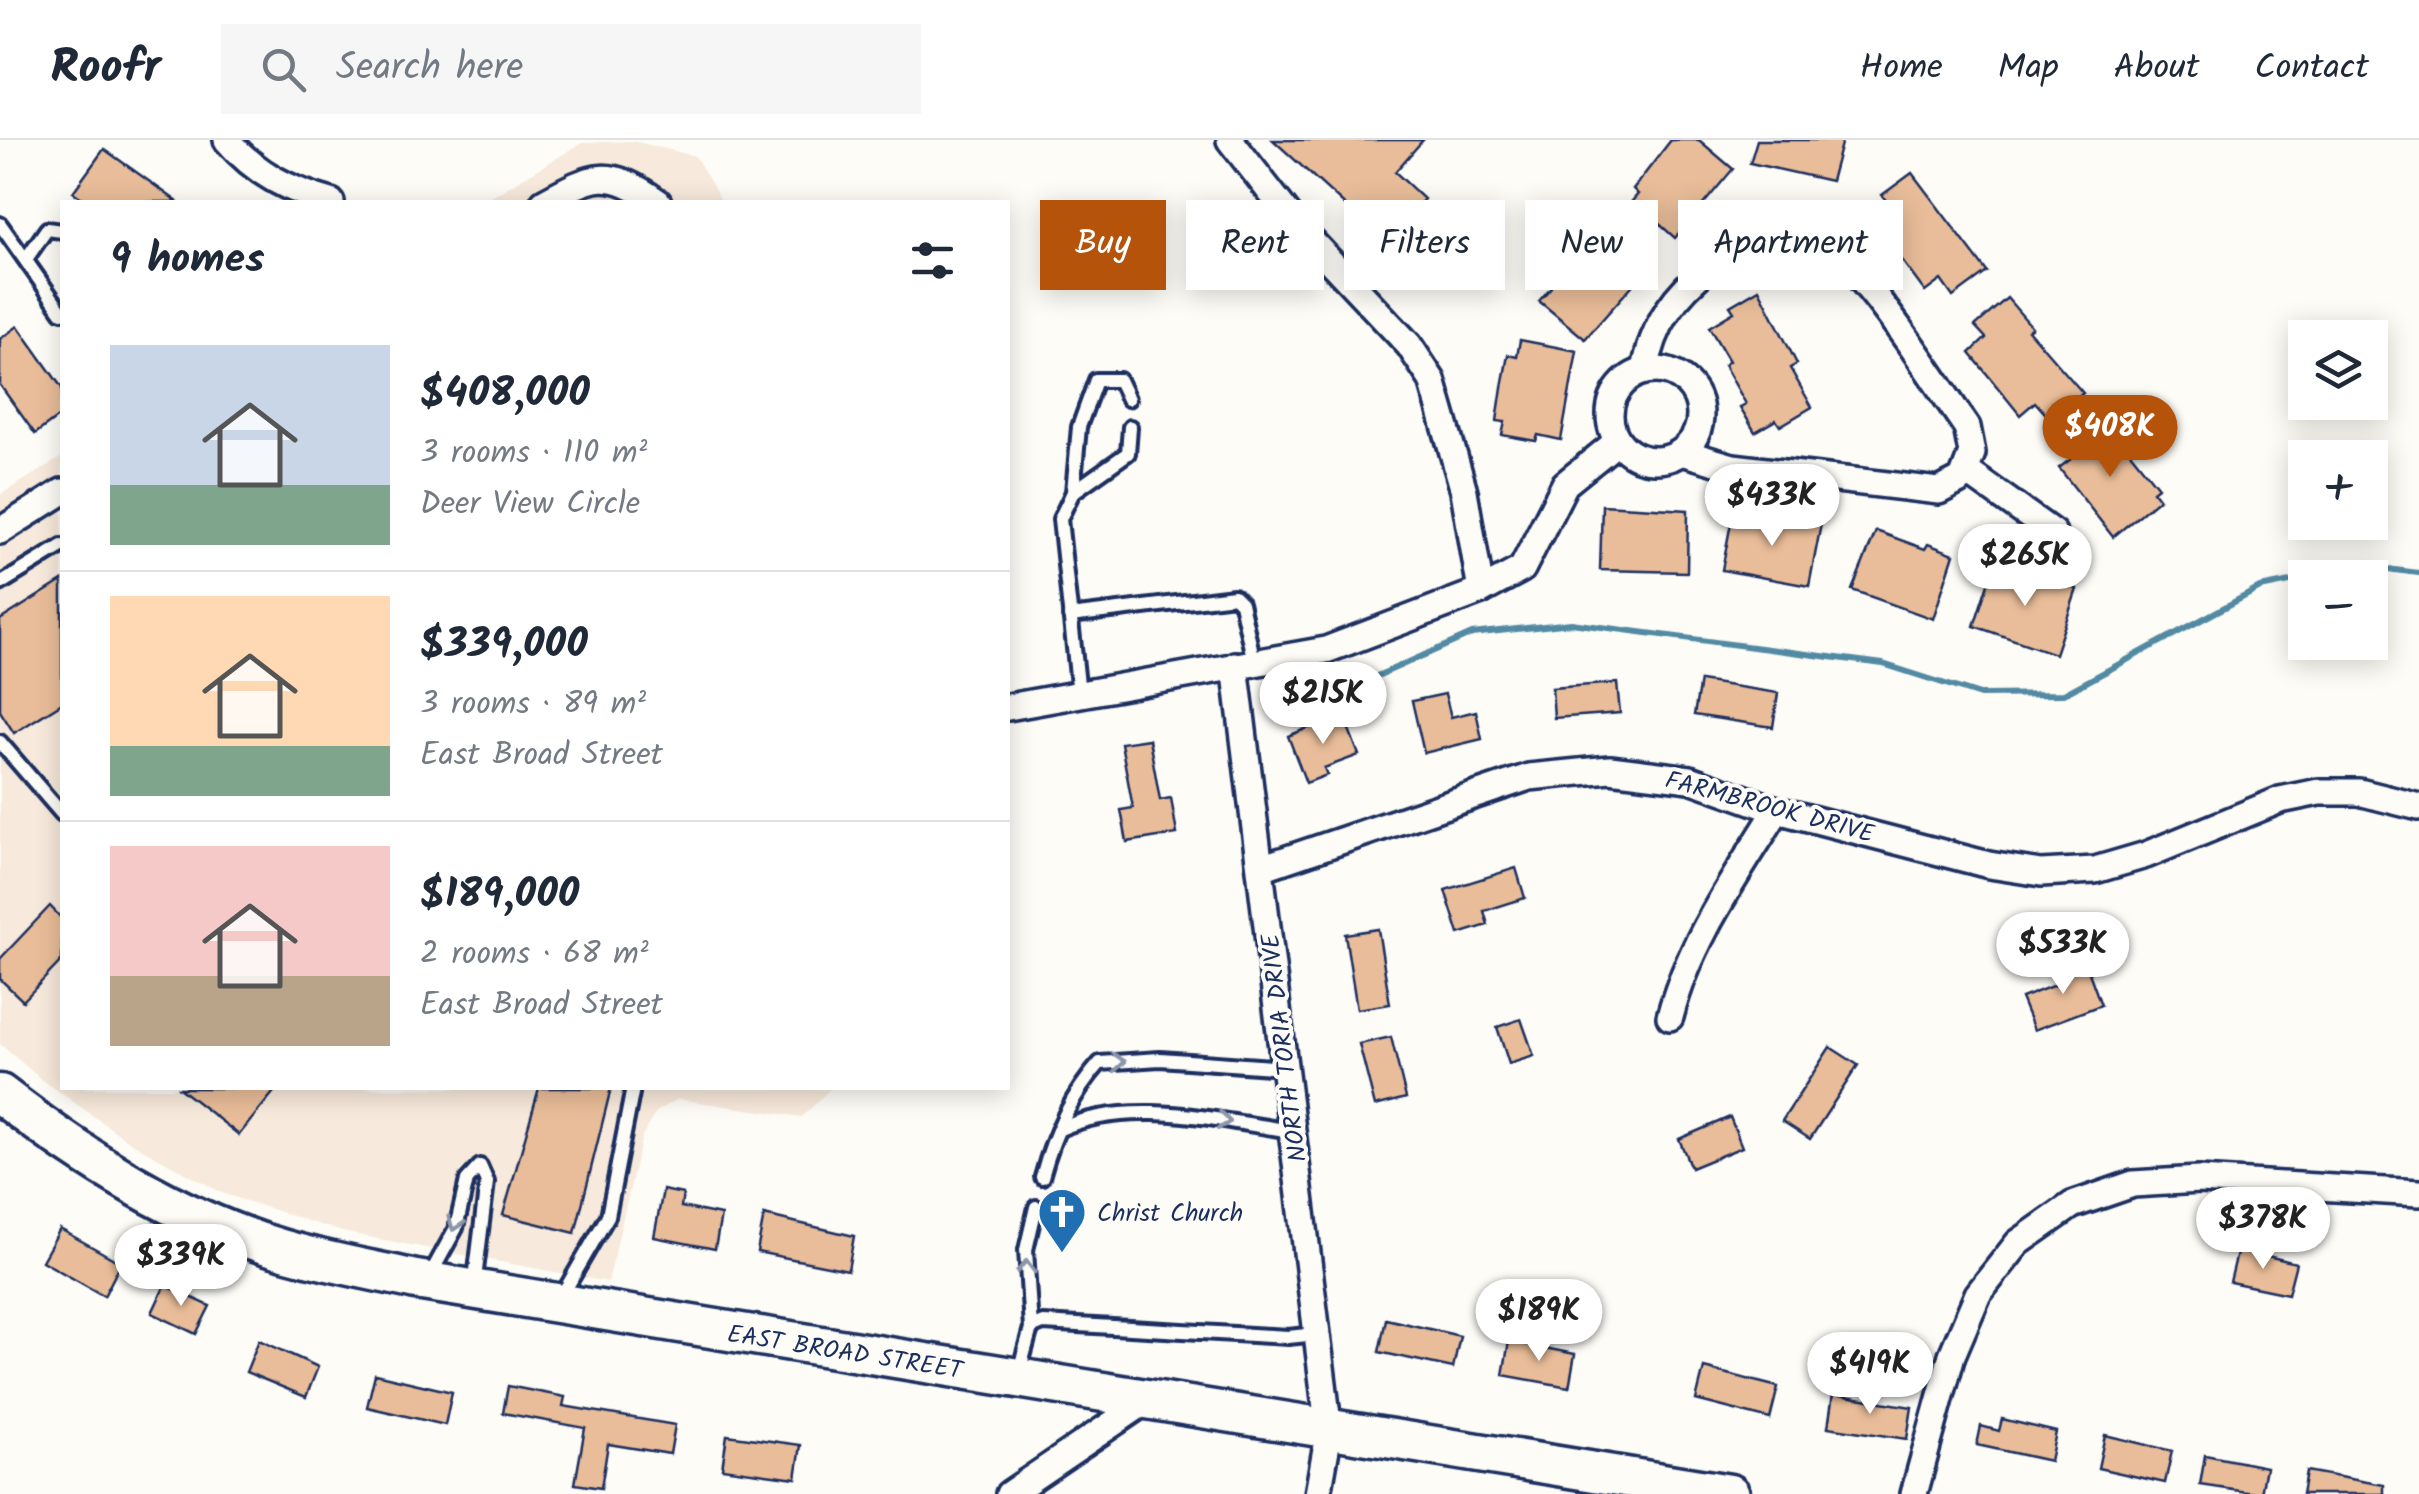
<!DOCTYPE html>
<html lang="en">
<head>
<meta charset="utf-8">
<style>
  :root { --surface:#fff; --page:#f6f6f7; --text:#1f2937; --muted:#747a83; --line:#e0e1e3; --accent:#b45309 }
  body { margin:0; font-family:Kalam,sans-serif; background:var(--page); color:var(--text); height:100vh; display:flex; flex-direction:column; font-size:38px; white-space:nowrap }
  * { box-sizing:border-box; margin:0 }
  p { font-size:32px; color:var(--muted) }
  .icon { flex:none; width:55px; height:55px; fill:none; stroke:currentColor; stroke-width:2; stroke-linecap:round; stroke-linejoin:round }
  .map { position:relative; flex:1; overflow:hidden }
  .side { position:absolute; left:60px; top:60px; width:950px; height:890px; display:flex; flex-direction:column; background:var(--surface); border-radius:0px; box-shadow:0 5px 25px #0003 }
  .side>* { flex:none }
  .guide { position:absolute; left:1040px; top:60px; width:950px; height:90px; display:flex; gap:20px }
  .controls { position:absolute; left:2288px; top:180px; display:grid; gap:20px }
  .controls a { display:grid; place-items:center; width:100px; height:100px; border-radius:0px; background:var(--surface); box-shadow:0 5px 25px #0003; font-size:50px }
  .price { position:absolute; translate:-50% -85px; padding:0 22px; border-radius:35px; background:#fff; color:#222; font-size:32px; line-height:65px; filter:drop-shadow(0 2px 5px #0008) }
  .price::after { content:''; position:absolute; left:50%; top:60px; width:30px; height:22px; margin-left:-15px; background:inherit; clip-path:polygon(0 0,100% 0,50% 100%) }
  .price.active { background:var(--accent); color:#fff }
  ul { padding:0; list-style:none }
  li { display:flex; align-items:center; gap:30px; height:250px; padding:0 50px }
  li+li { border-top:2px solid var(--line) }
  li span { display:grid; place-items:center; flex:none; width:280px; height:200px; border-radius:0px; color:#555 }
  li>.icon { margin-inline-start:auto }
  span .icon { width:120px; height:120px; fill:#fffc; stroke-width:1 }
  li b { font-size:42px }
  h2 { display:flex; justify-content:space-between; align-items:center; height:120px; padding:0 50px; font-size:42px }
  .pill { padding:0 35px; border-radius:0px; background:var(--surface); box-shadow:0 5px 25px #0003; font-size:35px; line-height:90px }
  .pill.active { background:var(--accent); color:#fff }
  header { display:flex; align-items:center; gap:60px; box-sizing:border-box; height:140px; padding:0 50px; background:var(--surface); border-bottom:2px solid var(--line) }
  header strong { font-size:48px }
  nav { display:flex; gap:55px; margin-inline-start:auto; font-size:35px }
  .search { width:700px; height:90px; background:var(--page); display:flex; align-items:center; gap:25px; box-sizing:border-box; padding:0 35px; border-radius:0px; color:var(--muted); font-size:38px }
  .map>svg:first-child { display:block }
  .built { fill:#f7e9db }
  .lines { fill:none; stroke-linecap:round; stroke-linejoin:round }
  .stream { stroke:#528aa3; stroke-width:6 }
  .building { fill:#e9bd99; stroke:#1b2f5e; stroke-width:2.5 }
  .lane-casing { stroke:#1b2f5e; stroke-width:20 }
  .street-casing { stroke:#1b2f5e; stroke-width:32 }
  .secondary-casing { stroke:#1b2f5e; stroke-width:45 }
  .lane { stroke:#fdfcf7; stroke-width:12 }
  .street { stroke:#fdfcf7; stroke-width:25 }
  .secondary { stroke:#fdfcf7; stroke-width:38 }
  .oneway { stroke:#8c96aa }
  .labels { text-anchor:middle; stroke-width:8; stroke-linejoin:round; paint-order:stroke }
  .street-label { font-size:25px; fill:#1b2f5e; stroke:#fdfcf7 }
  .poi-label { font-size:25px; fill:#1b2f5e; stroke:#fdfcf7; text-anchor:start }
</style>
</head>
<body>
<header>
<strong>Roofr</strong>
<div class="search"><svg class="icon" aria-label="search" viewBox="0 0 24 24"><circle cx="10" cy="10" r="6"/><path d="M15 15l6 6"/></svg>Search here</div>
<nav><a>Home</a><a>Map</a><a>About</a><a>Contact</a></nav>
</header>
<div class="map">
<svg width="2419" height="1354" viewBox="0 0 2419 1354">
  <rect width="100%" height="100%" fill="#fdfcf7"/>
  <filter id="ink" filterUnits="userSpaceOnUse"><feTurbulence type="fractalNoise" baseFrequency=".01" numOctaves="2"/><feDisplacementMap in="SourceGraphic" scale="20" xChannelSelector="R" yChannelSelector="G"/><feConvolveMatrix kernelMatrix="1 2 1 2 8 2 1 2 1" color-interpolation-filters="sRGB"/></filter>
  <g filter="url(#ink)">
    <!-- built -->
    <g class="built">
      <path d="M633 1 695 16 722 62H483L582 3Z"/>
      <path d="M62 317V948L830 949 802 977 678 959 656 972 642 996 608 1142 342 1092 222 1053 130 1002 41 939 0 904V355Z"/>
    </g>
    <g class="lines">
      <!-- stream -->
      <g class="stream">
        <path d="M2314 438 2370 427 2419 433"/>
        <path d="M1359 544 1472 494 1571 483 1883 524 1980 555 2064 554 2260 448 2305 439"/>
      </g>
    </g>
    <!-- building -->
    <g class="building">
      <path d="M1273 0H1423L1395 32 1424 59 1385 102Z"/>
      <path d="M1671 0H1699L1733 29 1675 98 1655 80 1649 84 1624 114 1645 131 1585 199 1539 161 1551 147 1545 143 1588 93 1595 99 1605 87 1608 90 1638 54 1633 49Z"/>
      <path d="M1757 0H1842L1831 41 1750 23Z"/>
      <path d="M104 9 178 62H88L73 52Z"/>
      <path d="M1912 33 1987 132 1953 157 1941 140 1925 152 1877 87 1895 73 1882 55Z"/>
      <path d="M1759 149 1797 224 1790 228 1812 267 1780 286 1776 280 1755 292 1740 267 1746 264 1724 225 1729 221 1709 187 1734 172 1730 166Z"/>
      <path d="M2007 158 2032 187 2028 190 2083 253 2051 280 2035 262 2020 275 1970 213 1986 198 1975 186Z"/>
      <path d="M18 186 62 248V274L35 294 0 245V199Z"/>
      <path d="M1520 200 1577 211 1561 300 1538 295 1536 301 1502 295 1505 282 1497 281 1502 247 1508 215 1517 217Z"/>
      <path d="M2106 282 2158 347 2153 351 2159 359 2113 397 2059 328 2080 312 2076 307Z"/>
      <path d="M1602 365 1688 370 1687 432 1600 430Z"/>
      <path d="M1733 372 1788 384 1789 377 1821 384 1809 446 1722 430Z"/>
      <path d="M1876 391 1925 409 1928 404 1954 414 1933 479 1852 450Z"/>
      <path d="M1994 425 2077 449 2055 514 1974 486Z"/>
      <path d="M62 441V563L14 593 0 571V480Z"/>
      <path d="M1700 541 1778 553 1773 587 1694 575Z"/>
      <path d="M1617 543 1620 573 1554 578 1552 548Z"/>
      <path d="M1445 554 1451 577 1476 571 1482 599 1424 613 1412 561Z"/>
      <path d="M1343 574 1359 615 1324 628 1327 635 1306 643 1288 596Z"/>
      <path d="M1149 599 1160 660 1171 658 1177 694 1127 702 1121 670 1133 668 1121 603Z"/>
      <path d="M1516 728 1525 758 1484 771 1488 785 1459 794 1445 750Z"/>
      <path d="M50 766 62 779V820L23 861 0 839V819Z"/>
      <path d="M1378 789 1390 864 1357 869 1345 794Z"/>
      <path d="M2084 819 2101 865 2034 890 2021 858 2060 843 2055 830Z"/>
      <path d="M1521 879 1534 916 1509 924 1497 887Z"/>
      <path d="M1391 897 1406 958 1375 966 1359 904Z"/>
      <path d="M1830 907 1858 925 1810 999 1782 981Z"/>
      <path d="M179 948H277L239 995Z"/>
      <path d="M539 948H611L575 1093 503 1075Z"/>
      <path d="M1730 977 1742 1007 1691 1028 1679 999Z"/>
      <path d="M663 1050 683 1054 681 1067 721 1075 715 1109 654 1097Z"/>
      <path d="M764 1075 854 1096 848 1130 757 1112Z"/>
      <path d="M60 1089 121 1123 104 1156 42 1121Z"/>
      <path d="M2238 1109 2296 1123 2288 1154 2230 1142Z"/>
      <path d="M165 1145 210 1166 196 1194 152 1173Z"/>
      <path d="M1386 1179 1460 1196 1453 1228 1379 1212Z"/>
      <path d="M259 1200 318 1227 306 1257 246 1232Z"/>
      <path d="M1509 1201 1575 1214 1569 1247 1503 1235Z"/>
      <path d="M1704 1228 1778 1247 1770 1279 1696 1260Z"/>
      <path d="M375 1234 452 1252 445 1285 367 1267Z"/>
      <path d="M508 1246 565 1257 563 1266 675 1285 670 1314 608 1304 601 1348 575 1344 585 1288 503 1273Z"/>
      <path d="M1833 1254 1912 1267 1907 1299 1828 1287Z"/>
      <path d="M2002 1279 2056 1292 2050 1321 1977 1305 1981 1286 1999 1291Z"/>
      <path d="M727 1295 801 1305 796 1338 722 1328Z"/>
      <path d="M2105 1295 2172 1311 2165 1343 2098 1328Z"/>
      <path d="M2205 1315 2266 1327 2261 1354 2200 1345Z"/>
      <path d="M2306 1331 2384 1345V1354H2302Z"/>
    </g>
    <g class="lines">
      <!-- lane casing -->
      <g class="lane-casing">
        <g id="lane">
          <path d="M0 84 62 172"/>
          <path d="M26 119 47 89 62 91"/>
          <path d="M1073 352 1079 287 1096 240H1119L1128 259"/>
          <path d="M0 444 62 406"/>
          <path d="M1070 476 1234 456 1241 463 1254 522"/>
          <path d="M1079 554 1060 379 1073 352 1128 313 1130 287"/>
          <path d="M0 602 62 674"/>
          <path d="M1060 989C1131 957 1218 981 1293 991"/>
          <path d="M1042 1037C1053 996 1071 955 1100 923L1160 919 1285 928"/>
          <path d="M428 1139 456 1088 467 1040 480 1026 487 1042 474 1147"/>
          <path d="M561 1157 608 1076 633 948"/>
          <path d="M1031 1188 1026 1110 1036 1067"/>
          <path d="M1018 1235 1031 1188 1043 1183 1288 1197 1317 1194"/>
        </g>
      </g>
      <!-- street casing -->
      <g class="street-casing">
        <g id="street">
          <path d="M227 0C256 34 289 50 331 62"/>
          <path d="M544 62C595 34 608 27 658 62"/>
          <circle cx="1655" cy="275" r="45"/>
          <path d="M1645 231C1653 184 1675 153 1713 124 1732 108 1780 84 1806 93 1854 109 1934 241 1967 287L1972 313 1962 339 1939 351 1733 327 1681 312"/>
          <path d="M1966 331 2053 393"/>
          <path d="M0 391 62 352"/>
          <path d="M1481 451 1522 429 1565 344 1618 301"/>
          <path d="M1235 525 1329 1292 1318 1354"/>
          <path d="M1008 567 1326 510 1481 451 1464 351 1432 240 1409 205 1297 86 1230 0"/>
          <path d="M1261 728 1529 637 1610 629 1690 639 1777 670 1989 725 2041 733 2095 730 2146 715 2280 660 2319 652H2359L2419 667"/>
          <path d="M1670 877C1690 800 1736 737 1777 670"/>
          <path d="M1009 1354 1146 1261"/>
          <path d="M1914 1354 1952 1215 1978 1154 2018 1103 2072 1065 2133 1044 2199 1040 2419 1053"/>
        </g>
      </g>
      <!-- secondary casing -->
      <g class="secondary-casing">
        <path id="secondary" d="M0 954C84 1019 178 1079 281 1109 325 1122 372 1130 416 1140L1730 1354"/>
      </g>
      <!-- lane -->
      <use href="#lane" class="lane"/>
      <!-- street -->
      <use href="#street" class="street"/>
      <!-- secondary -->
      <use href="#secondary" class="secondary"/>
    </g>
    <!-- one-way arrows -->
    <defs><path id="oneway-chevron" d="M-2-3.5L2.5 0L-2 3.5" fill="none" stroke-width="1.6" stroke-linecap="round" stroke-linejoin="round" transform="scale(2.5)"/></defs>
    <g class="oneway">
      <use href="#oneway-chevron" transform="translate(1119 922) rotate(-4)"/>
      <use href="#oneway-chevron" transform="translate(1224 981) rotate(8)"/>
      <use href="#oneway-chevron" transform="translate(455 1084) rotate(109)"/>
      <use href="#oneway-chevron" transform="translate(1026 1127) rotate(-89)"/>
    </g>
  </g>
  <!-- icons -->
  <defs>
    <g id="church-pin" transform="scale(2.5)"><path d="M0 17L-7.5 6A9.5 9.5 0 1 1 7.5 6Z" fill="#1f6fb2" stroke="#fdfcf7"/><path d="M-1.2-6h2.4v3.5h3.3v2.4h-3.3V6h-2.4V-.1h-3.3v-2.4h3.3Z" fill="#fff"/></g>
  </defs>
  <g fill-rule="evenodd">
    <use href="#church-pin" x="1062" y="1072"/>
  </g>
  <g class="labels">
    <!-- street labels -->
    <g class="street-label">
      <text transform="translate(1770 666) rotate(15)" y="9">FARMBROOK DRIVE</text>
      <text transform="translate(1283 908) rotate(-97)" y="9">NORTH TORIA DRIVE</text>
      <text transform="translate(845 1211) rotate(9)" y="9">EAST BROAD STREET</text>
    </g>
    <!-- poi labels -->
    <g class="poi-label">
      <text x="1097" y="1081">Christ Church</text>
    </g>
  </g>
</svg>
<div class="controls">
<a><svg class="icon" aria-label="layers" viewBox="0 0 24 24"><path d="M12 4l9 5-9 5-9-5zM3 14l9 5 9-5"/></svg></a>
<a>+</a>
<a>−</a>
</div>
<b class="price active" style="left:2110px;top:340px">$408K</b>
<b class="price" style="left:1772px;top:409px">$433K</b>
<b class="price" style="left:2025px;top:469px">$265K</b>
<b class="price" style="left:1323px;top:607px">$215K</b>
<b class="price" style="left:2063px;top:857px">$533K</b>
<b class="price" style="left:2263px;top:1132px">$378K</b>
<b class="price" style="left:181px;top:1169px">$339K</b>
<b class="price" style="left:1539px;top:1224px">$189K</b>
<b class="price" style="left:1870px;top:1277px">$419K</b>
<div class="guide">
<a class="pill active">Buy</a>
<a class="pill">Rent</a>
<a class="pill">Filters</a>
<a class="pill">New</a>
<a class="pill">Apartment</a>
</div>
<section class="side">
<h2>9 homes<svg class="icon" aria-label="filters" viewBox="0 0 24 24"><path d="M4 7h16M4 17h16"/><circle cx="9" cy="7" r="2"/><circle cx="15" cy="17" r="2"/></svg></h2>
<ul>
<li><span style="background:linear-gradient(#c9d6e8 70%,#7fa58c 0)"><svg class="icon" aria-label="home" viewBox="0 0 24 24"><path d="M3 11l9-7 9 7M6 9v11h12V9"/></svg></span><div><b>$408,000</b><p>3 rooms · 110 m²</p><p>Deer View Circle</p></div></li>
<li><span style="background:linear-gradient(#ffd9b3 75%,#7fa58c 0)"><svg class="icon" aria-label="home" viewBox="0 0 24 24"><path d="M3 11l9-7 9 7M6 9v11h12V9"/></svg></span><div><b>$339,000</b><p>3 rooms · 89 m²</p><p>East Broad Street</p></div></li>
<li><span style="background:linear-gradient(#f6c9c9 65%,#b9a48a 0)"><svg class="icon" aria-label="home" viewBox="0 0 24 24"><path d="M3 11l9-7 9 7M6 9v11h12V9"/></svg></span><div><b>$189,000</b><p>2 rooms · 68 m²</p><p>East Broad Street</p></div></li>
</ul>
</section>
</div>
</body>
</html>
